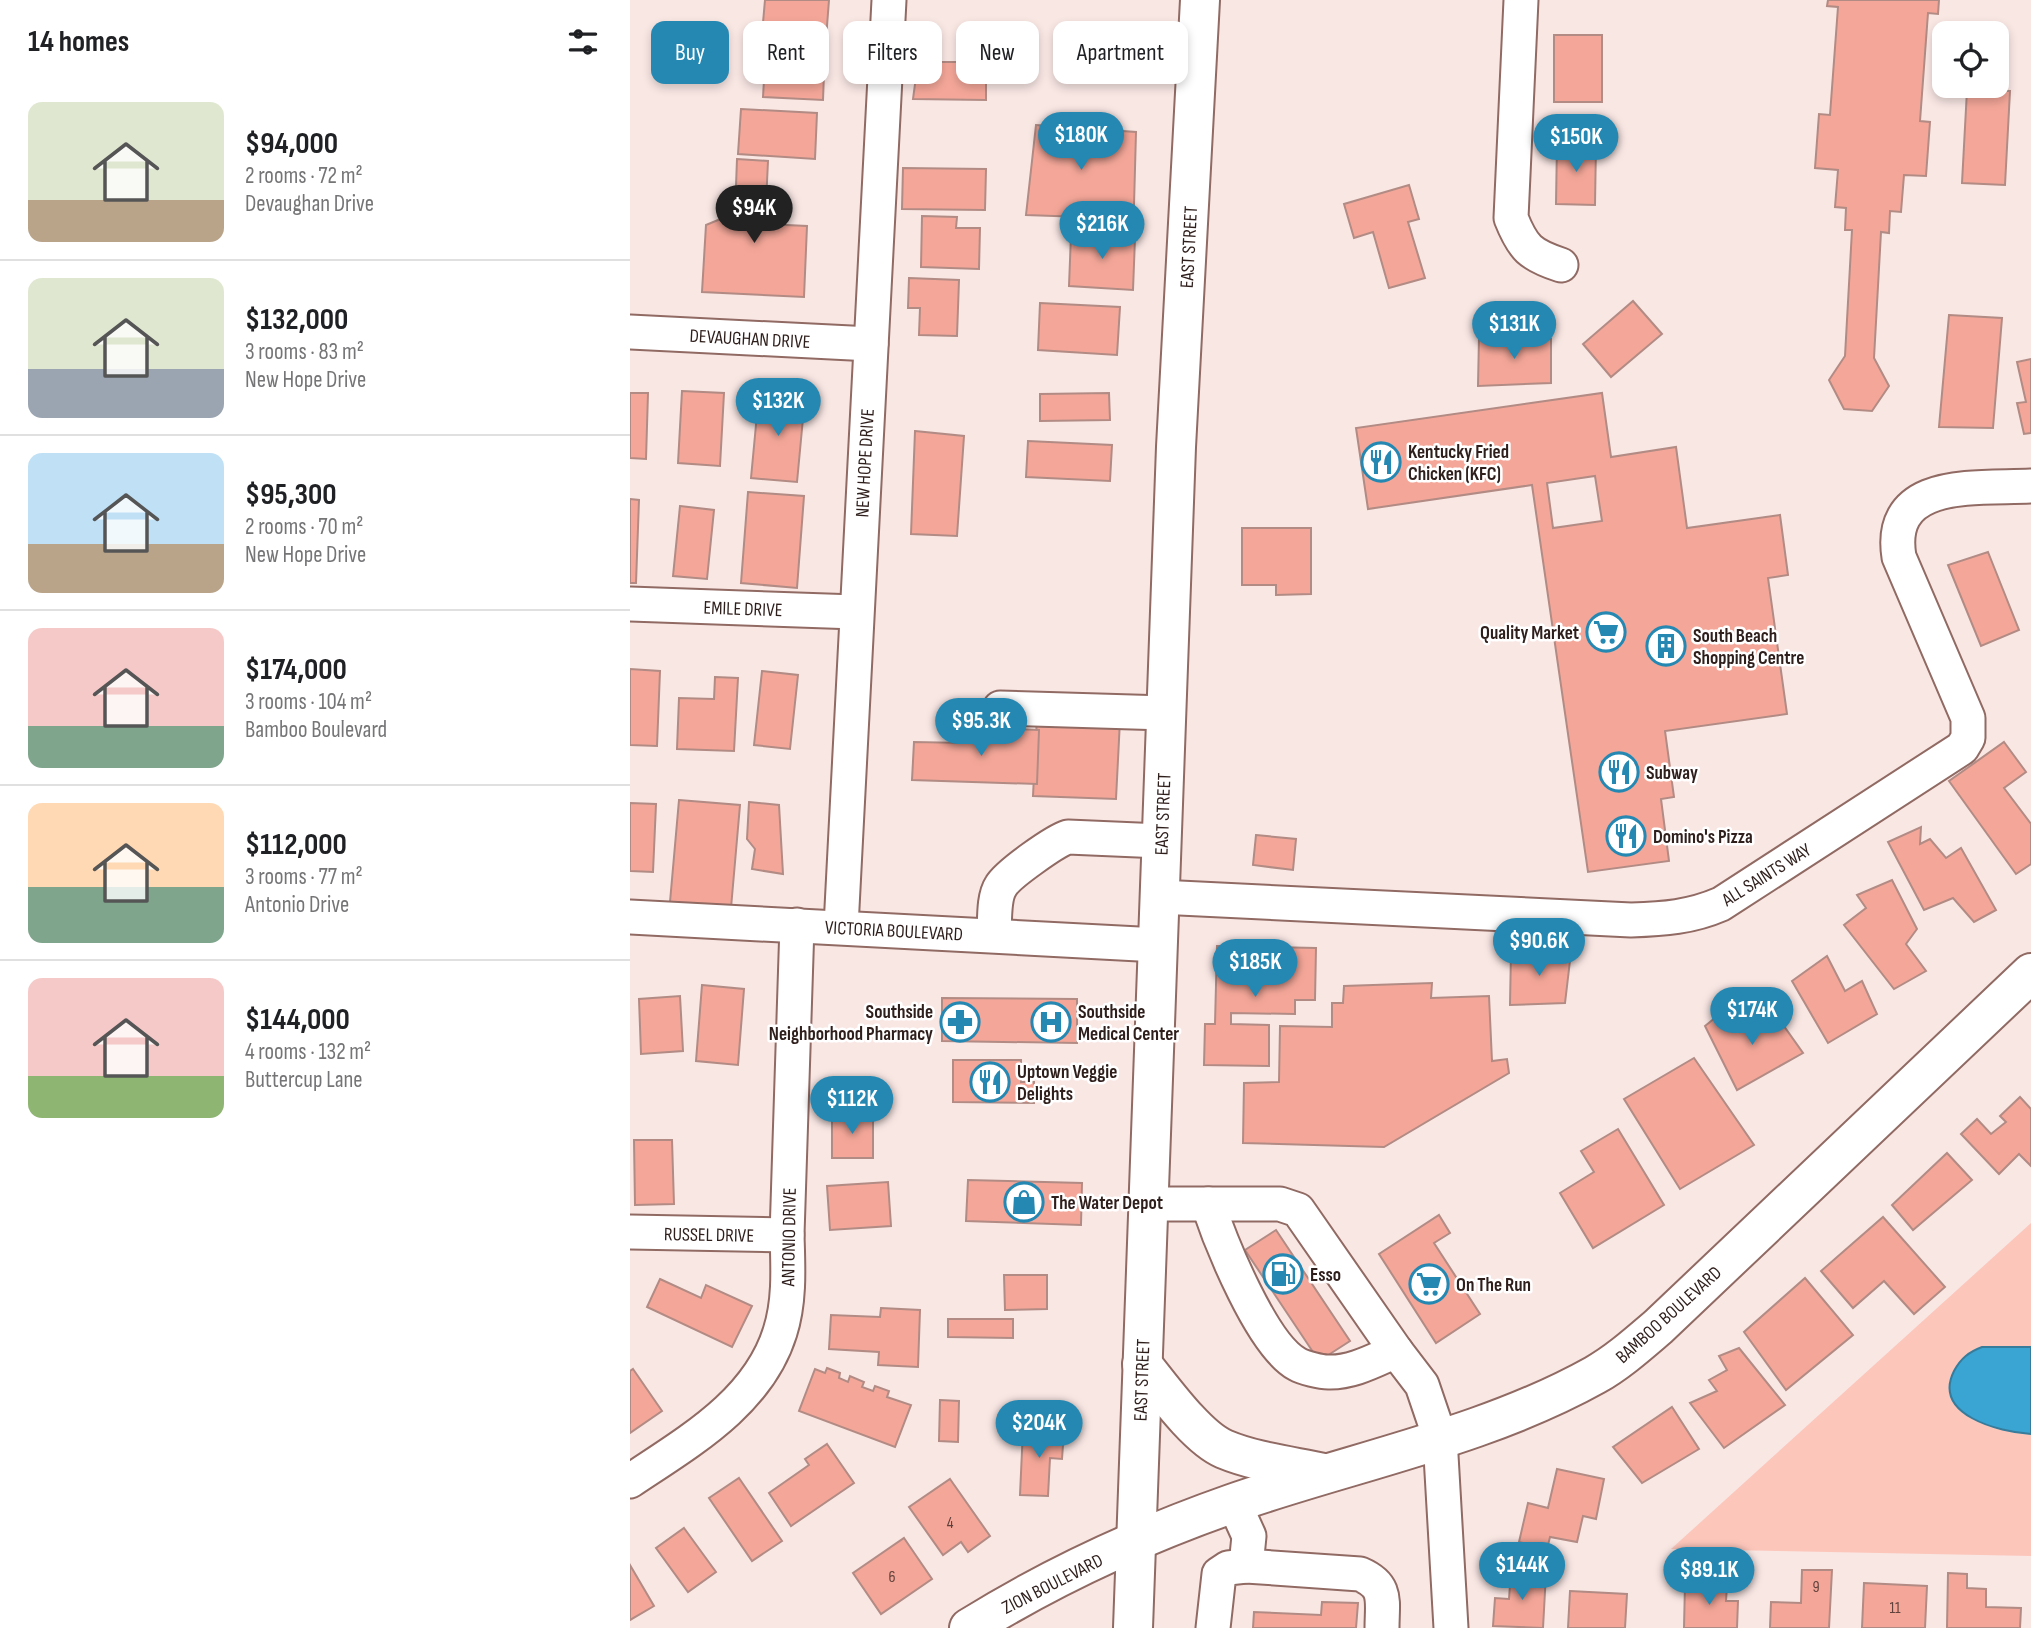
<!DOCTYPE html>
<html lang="en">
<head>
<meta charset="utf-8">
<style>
  :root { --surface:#fff; --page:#f6f6f6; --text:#202124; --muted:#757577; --line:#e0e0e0; --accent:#2488b2 }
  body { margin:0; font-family:"Sofia Sans Condensed",sans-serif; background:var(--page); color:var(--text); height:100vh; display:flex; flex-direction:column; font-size:26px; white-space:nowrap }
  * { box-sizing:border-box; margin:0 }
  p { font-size:23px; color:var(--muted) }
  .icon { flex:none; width:38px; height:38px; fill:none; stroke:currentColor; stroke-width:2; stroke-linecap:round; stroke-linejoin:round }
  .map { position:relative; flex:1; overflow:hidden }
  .sheet { display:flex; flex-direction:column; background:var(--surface); width:630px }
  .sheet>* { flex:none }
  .guide { position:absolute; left:21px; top:21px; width:665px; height:63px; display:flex; gap:14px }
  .tools { position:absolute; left:1302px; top:21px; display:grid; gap:14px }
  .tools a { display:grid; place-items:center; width:77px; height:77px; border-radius:14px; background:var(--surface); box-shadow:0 4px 10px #0003; font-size:35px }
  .price { position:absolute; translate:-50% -60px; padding:0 16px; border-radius:24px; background:var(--accent); color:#fff; font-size:23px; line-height:46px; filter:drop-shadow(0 2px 4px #0008) }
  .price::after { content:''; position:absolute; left:50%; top:42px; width:21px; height:16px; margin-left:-10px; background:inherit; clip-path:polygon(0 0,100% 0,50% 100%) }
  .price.selected { background:#222; color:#fff }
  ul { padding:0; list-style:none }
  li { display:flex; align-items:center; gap:21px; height:175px; padding:0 28px }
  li+li { border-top:2px solid var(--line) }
  li span { display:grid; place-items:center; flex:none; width:196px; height:140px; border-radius:14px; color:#555 }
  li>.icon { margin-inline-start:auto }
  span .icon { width:84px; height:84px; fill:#fffc; stroke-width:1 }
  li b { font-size:30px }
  h2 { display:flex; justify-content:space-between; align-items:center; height:84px; padding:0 28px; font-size:30px }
  .tag { padding:0 24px; border-radius:14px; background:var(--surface); box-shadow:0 4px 10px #0003; font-size:24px; line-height:63px }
  .tag.selected { background:var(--accent); color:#fff }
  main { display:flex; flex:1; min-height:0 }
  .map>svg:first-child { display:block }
  .green { fill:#fcc6bb }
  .water { fill:#3aa4d2; stroke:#377c9b; stroke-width:2 }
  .building { fill:#f4a799; stroke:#b28b84; stroke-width:2; fill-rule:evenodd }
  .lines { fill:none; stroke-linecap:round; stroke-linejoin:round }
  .minor-casing { stroke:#906a63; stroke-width:37 }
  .major-casing { stroke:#906a63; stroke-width:42 }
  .minor { stroke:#fff; stroke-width:33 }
  .major { stroke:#fff; stroke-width:38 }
  .labels { text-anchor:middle; stroke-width:5; stroke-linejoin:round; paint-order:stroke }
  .number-label { font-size:16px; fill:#60413b }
  .street-label { font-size:19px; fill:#2f1f1c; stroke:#fff }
  .poi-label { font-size:19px; font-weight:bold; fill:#2f1f1c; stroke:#fff; text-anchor:start }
</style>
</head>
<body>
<main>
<section class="sheet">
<h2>14 homes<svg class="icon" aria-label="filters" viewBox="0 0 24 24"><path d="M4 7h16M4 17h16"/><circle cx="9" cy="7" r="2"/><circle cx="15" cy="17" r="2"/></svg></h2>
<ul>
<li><span style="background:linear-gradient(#dfe7d0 70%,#b9a48a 0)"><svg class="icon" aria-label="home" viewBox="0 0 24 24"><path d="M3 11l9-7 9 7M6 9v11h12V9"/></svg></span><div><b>$94,000</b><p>2 rooms · 72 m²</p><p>Devaughan Drive</p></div></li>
<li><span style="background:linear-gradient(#dfe7d0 65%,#9aa5b1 0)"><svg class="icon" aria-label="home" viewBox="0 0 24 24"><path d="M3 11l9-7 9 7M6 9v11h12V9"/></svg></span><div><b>$132,000</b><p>3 rooms · 83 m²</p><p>New Hope Drive</p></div></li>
<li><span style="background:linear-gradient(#bfe0f5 65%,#b9a48a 0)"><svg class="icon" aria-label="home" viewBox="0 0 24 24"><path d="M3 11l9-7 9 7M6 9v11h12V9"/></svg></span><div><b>$95,300</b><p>2 rooms · 70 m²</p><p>New Hope Drive</p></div></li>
<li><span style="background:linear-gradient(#f6c9c9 70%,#7fa58c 0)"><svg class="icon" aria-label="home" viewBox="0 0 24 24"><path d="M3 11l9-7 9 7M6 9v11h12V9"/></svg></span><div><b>$174,000</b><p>3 rooms · 104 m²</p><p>Bamboo Boulevard</p></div></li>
<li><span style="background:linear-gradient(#ffd9b3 60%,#7fa58c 0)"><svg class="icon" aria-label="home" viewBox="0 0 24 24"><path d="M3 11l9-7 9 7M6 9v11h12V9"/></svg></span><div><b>$112,000</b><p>3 rooms · 77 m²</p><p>Antonio Drive</p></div></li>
<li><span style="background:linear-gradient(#f6c9c9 70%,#8fb573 0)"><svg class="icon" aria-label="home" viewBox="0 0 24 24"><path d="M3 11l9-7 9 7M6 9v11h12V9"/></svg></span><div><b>$144,000</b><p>4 rooms · 132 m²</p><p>Buttercup Lane</p></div></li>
</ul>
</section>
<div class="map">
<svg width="1401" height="1628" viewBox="0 0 1401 1628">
  <rect width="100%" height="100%" fill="#f9e7e4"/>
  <!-- green -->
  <path class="green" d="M1401 1223V1556L1041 1549Z"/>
  <!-- water -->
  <path class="water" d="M1352 1347H1401V1434C1369 1432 1302 1415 1324 1371 1331 1358 1339 1352 1352 1347Z"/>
  <!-- building -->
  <g class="building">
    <path d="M135 0H199L196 39 132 34Z"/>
    <path d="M1198 0H1309L1308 14 1298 13 1290 121 1300 122 1296 176 1274 175 1271 212 1260 211 1259 233 1251 232 1244 358 1259 386 1242 411 1214 409 1199 380 1215 356 1222 230H1215L1216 208 1205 207 1208 170 1185 168 1189 114 1200 115 1208 7 1197 6Z"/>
    <rect x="924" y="35" width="48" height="67"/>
    <path d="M136 45 195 47 193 100 133 97Z"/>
    <path d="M288 62H356V100L283 99Z"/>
    <path d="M1337 90 1380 91 1375 185 1332 183Z"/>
    <path d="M111 109 187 113 185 159 108 154Z"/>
    <path d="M406 125 506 132 504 205 482 204 481 218 396 215Z"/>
    <path d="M927 143 966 144 965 205 926 204Z"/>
    <path d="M107 159 138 161 135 224 177 226 174 297 72 292 76 225 105 213Z"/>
    <path d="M273 168 356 169 355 210 272 209Z"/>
    <path d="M779 185 789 219 778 222 795 278 759 288 743 232 724 238 714 204Z"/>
    <path d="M292 216 327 217 326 228H350L349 269 291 267Z"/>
    <path d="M461 229 486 230 485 237 505 238 503 290 439 286 441 235 460 236Z"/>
    <path d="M279 278 329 280 327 336 289 335 290 308H278Z"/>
    <path d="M1003 301 1032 334 981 377 953 344Z"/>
    <path d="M410 303 490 307 487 355 408 350Z"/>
    <path d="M1319 315 1372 318 1363 428 1309 427Z"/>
    <path d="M849 337 921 339V383L848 386Z"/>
    <path d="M1401 359V433L1394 434 1387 403 1396 402 1387 362Z"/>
    <path d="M52 391 94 393 90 466 48 463Z"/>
    <path d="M0 393H18L16 459 0 458Z"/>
    <path d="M129 393 175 397 167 482 121 478Z"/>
    <path d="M479 393 480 420 410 421V394Z"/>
    <path d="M972 393 981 457 1046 447 1057 528 1150 515 1158 575 1138 578 1157 714 1035 731 1044 797 1031 799 1039 861 958 872 902 485 738 509 726 428ZM965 476 972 521 923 528 917 483Z"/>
    <path d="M285 431 334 436 327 536 281 534Z"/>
    <path d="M398 441 482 445 480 481 396 477Z"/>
    <path d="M118 492 174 496 167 588 111 583Z"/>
    <path d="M0 499 9 500 6 583H0Z"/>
    <path d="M50 506 84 510 77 579 43 576Z"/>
    <path d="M612 528H681V594L646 595V585H612Z"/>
    <path d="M1358 552 1389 630 1351 646 1318 565Z"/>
    <path d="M0 669 30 671 27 746 0 745Z"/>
    <path d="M132 671 168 675 160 749 124 745Z"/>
    <path d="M85 677 108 678 104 751 47 749 49 698 84 699Z"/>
    <path d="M407 717 490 720 486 799 403 796Z"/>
    <path d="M336 727 409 730 407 784 282 780 284 742 335 743Z"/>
    <path d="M1374 742 1396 772 1374 788 1401 824V864L1386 874 1319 781Z"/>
    <path d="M49 800 110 805 101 908 40 902Z"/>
    <path d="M119 802 149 805 153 874 122 869 125 849 117 839Z"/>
    <path d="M0 803 26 804 23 872 0 871Z"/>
    <path d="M1291 827 1290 844 1300 839 1316 858 1331 848 1366 910 1344 922 1323 898 1294 910 1258 842Z"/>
    <path d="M626 835 666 839 663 870 623 865Z"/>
    <path d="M1262 880 1287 929 1276 944 1296 971 1264 989 1214 925 1236 908 1227 895Z"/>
    <path d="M587 946 686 948 685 1000H665V1014L601 1013V1024L639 1025V1066L574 1065 575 1024H585Z"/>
    <path d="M881 952H941L935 1003 880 1005Z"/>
    <path d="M1197 956 1215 991 1232 981 1247 1014 1198 1043 1162 981Z"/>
    <path d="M802 983 801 998 859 996 862 1061 877 1059 879 1073 754 1147 613 1143 614 1083 649 1082 650 1026 702 1027V1003H713L714 986Z"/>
    <path d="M72 985 114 989 108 1065 66 1061Z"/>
    <path d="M50 996 53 1051 11 1054 9 999Z"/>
    <path d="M312 998 447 999V1043L312 1041Z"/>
    <path d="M1096 1009 1110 1032 1144 1012 1173 1053 1107 1090 1075 1026Z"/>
    <path d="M1064 1058 1124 1145 1050 1189 994 1099Z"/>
    <path d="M323 1060H391V1082H404V1103L323 1102Z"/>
    <path d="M1390 1097 1401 1109V1166L1389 1154 1369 1174 1331 1134 1347 1119 1361 1134 1376 1122 1370 1116Z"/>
    <rect x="202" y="1113" width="41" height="45"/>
    <path d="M988 1129 1034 1205 963 1248 930 1193 964 1172 951 1151Z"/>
    <path d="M4 1140H42L44 1204 5 1205Z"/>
    <path d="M1317 1153 1342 1180 1283 1230 1262 1205Z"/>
    <path d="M338 1180 452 1183 451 1225 336 1221Z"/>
    <path d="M258 1182 261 1226 200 1230 197 1186Z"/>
    <path d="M809 1215 820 1233 804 1243 850 1314 806 1343 749 1254Z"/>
    <path d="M1253 1217 1315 1287 1284 1314 1254 1281 1223 1308 1191 1271Z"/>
    <path d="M646 1230 720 1341 689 1361 615 1250Z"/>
    <path d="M374 1275H417V1309L375 1310Z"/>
    <path d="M1175 1278 1223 1335 1156 1390 1114 1332Z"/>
    <path d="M30 1279 71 1298 76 1285 122 1306 102 1347 17 1307Z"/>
    <path d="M251 1308 290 1310 288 1367 248 1365 249 1352 199 1349 201 1315 250 1317Z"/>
    <path d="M318 1319H383V1338L318 1337Z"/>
    <path d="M1109 1348 1155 1405 1094 1448 1060 1403 1087 1391 1079 1380 1097 1370 1089 1356Z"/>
    <path d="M197 1368 210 1373 209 1378 218 1382 220 1376 234 1382 232 1387 243 1391 245 1386 259 1391 257 1397 281 1405 265 1447 169 1411 185 1369 195 1373Z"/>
    <path d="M3 1369 32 1411 0 1433V1371Z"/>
    <path d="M310 1400 329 1401 328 1442 309 1441Z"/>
    <path d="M1042 1407 1069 1449 1012 1483 983 1447Z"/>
    <path d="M393 1429 434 1431 432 1459 420 1458 418 1496 390 1495Z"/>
    <path d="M197 1444 224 1483 161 1526 139 1493 179 1465 175 1459Z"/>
    <path d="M927 1469 974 1479 966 1519 953 1516 947 1542 920 1537 917 1549 889 1542 898 1503 918 1508Z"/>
    <path d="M109 1478 152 1541 122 1561 79 1498Z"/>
    <path d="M320 1479 360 1536 338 1552 331 1542 313 1555 279 1507Z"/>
    <path d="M54 1528 86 1572 58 1592 26 1548Z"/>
    <path d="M274 1538 302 1579 251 1614 223 1573Z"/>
    <path d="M0 1565 24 1606 0 1620Z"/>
    <path d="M1172 1570H1202L1199 1628H1140L1141 1602 1171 1603Z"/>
    <path d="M881 1571 916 1573 913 1628 863 1626 865 1598 879 1599Z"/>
    <path d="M1318 1573 1337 1574V1588L1356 1589V1607L1391 1608 1390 1628H1317Z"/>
    <path d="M1234 1583 1297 1586 1295 1628H1232Z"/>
    <path d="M1055 1584 1097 1585 1096 1601H1108L1107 1628H1054Z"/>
    <path d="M940 1591 997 1594 995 1628H938Z"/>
    <path d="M692 1602 728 1603 726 1628H623L624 1612 691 1615Z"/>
  </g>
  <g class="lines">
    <!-- minor casing -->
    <g class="minor-casing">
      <g id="minor">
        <path d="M891 0 881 218C893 248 900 255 931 265"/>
        <path d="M0 332 241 344"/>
        <path d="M0 604 226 612"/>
        <path d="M370 708 536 713"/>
        <path d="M529 897 1001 920C1034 919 1061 917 1091 904L1332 748 1338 738V718L1269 557C1256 477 1348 489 1401 486"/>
        <path d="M0 917 528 945"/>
        <path d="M211 927 259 0"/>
        <path d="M364 935C365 921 363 898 371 886 378 874 425 841 438 837L531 841"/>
        <path d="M518 1204H650L668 1210 766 1351 792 1385 810 1438 821 1628"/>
        <path d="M578 1204C591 1243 632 1345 667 1364 674 1368 691 1372 698 1372 722 1373 745 1360 766 1351"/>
        <path d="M0 1232 157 1235"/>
        <path d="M0 1481C58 1442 128 1403 150 1332 160 1301 158 1267 157 1235L167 925"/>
        <path d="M604 1503 619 1536 616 1566"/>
        <path d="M583 1628 589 1574 598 1568 616 1566 730 1574C758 1586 752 1601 752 1628"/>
      </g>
    </g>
    <!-- major casing -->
    <g class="major-casing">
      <g id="major">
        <path d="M512 1364C531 1387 566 1437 594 1449 625 1462 661 1466 694 1473"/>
        <path d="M339 1628C421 1577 510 1536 601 1504 721 1462 854 1437 965 1375 988 1362 1008 1344 1028 1327L1401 973"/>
        <path d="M503 1628 546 447 570 0"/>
      </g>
    </g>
    <!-- minor -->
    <use href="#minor" class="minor"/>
    <!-- major -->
    <use href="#major" class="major"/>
  </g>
  <!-- icons -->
  <defs>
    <g id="restaurant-ring" transform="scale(2.0125)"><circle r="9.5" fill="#fff" stroke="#2488b2" stroke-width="1.5"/><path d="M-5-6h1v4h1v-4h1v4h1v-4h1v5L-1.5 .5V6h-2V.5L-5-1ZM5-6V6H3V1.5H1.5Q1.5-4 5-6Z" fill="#2488b2"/></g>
    <g id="supermarket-ring" transform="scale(2.0125)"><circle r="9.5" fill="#fff" stroke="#2488b2" stroke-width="1.5"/><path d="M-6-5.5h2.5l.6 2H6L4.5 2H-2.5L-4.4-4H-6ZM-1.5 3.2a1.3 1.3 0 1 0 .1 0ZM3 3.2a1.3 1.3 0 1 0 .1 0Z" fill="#2488b2"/></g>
    <g id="building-ring" transform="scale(2.0125)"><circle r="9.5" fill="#fff" stroke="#2488b2" stroke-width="1.5"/><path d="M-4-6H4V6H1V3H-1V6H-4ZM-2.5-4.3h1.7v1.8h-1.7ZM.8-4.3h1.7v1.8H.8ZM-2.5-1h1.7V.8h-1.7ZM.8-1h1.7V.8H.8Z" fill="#2488b2"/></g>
    <g id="pharmacy-ring" transform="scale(2.0125)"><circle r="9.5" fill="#fff" stroke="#2488b2" stroke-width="1.5"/><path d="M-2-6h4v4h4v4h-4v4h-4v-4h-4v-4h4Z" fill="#2488b2"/></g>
    <g id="hospital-ring" transform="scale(2.0125)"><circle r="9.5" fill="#fff" stroke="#2488b2" stroke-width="1.5"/><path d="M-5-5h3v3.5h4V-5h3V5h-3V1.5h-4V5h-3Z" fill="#2488b2"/></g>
    <g id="shop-ring" transform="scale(2.0125)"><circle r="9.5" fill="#fff" stroke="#2488b2" stroke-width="1.5"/><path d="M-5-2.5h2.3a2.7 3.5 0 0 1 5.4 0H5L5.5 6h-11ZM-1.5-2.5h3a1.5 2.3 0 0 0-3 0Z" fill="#2488b2"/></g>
    <g id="fuel-ring" transform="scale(2.0125)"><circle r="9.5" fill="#fff" stroke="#2488b2" stroke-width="1.5"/><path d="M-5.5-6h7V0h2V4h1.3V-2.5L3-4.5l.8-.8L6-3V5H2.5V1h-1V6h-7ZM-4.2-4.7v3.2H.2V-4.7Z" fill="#2488b2"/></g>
  </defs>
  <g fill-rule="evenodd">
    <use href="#restaurant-ring" x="751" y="462"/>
    <use href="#supermarket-ring" x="976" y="632"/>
    <use href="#building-ring" x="1036" y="646"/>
    <use href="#restaurant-ring" x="989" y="772"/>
    <use href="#restaurant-ring" x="996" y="836"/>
    <use href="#pharmacy-ring" x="330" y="1022"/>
    <use href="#hospital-ring" x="421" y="1022"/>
    <use href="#restaurant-ring" x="360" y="1082"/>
    <use href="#shop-ring" x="394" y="1202"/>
    <use href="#fuel-ring" x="653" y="1274"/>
    <use href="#supermarket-ring" x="799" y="1284"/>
  </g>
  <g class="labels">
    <!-- number labels -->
    <g class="number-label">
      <text x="320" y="1528">4</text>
      <text x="262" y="1582">6</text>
      <text x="1186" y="1592">9</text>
      <text x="1265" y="1613">11</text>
    </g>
    <!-- street labels -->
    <g class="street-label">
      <text transform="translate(558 247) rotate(-87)" y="7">EAST STREET</text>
      <text transform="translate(120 338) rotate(3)" y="7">DEVAUGHAN DRIVE</text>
      <text transform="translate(234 463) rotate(-87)" y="7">NEW HOPE DRIVE</text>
      <text transform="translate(113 608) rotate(2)" y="7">EMILE DRIVE</text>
      <text transform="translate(532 814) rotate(-88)" y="7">EAST STREET</text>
      <text transform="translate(1136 874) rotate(-32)" y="7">ALL SAINTS WAY</text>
      <text transform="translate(264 930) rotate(3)" y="7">VICTORIA BOULEVARD</text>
      <text transform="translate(79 1234) rotate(1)" y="7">RUSSEL DRIVE</text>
      <text transform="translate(158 1237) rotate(-89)" y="7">ANTONIO DRIVE</text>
      <text transform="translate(1038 1314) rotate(-42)" y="7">BAMBOO BOULEVARD</text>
      <text transform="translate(511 1380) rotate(-88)" y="7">EAST STREET</text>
      <text transform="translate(422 1583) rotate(-27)" y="7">ZION BOULEVARD</text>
    </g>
    <!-- poi labels -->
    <g class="poi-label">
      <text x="778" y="458">Kentucky Fried<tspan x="778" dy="22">Chicken (KFC)</tspan></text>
      <text x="949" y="639" text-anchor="end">Quality Market</text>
      <text x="1063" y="642">South Beach<tspan x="1063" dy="22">Shopping Centre</tspan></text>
      <text x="1016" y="779">Subway</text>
      <text x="1023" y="843">Domino's Pizza</text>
      <text x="303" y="1018" text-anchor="end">Southside<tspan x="303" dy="22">Neighborhood Pharmacy</tspan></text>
      <text x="448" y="1018">Southside<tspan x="448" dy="22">Medical Center</tspan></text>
      <text x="387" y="1078">Uptown Veggie<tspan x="387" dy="22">Delights</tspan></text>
      <text x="421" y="1209">The Water Depot</text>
      <text x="680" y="1281">Esso</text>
      <text x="826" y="1291">On The Run</text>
    </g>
  </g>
</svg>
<div class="tools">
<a><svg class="icon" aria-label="locate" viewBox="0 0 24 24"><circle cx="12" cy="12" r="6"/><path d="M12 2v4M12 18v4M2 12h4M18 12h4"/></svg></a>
</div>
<b class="price" style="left:451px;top:172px">$180K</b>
<b class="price" style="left:946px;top:174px">$150K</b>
<b class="price selected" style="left:124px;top:245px">$94K</b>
<b class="price" style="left:472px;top:261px">$216K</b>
<b class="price" style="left:884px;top:361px">$131K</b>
<b class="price" style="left:148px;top:438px">$132K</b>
<b class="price" style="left:351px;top:758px">$95.3K</b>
<b class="price" style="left:909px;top:978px">$90.6K</b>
<b class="price" style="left:625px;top:999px">$185K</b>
<b class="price" style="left:1122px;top:1047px">$174K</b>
<b class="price" style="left:222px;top:1136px">$112K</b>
<b class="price" style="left:409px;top:1460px">$204K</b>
<b class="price" style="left:892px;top:1602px">$144K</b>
<b class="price" style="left:1079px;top:1607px">$89.1K</b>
<div class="guide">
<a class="tag selected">Buy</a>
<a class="tag">Rent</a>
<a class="tag">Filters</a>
<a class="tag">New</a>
<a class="tag">Apartment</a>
</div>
</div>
</main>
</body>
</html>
